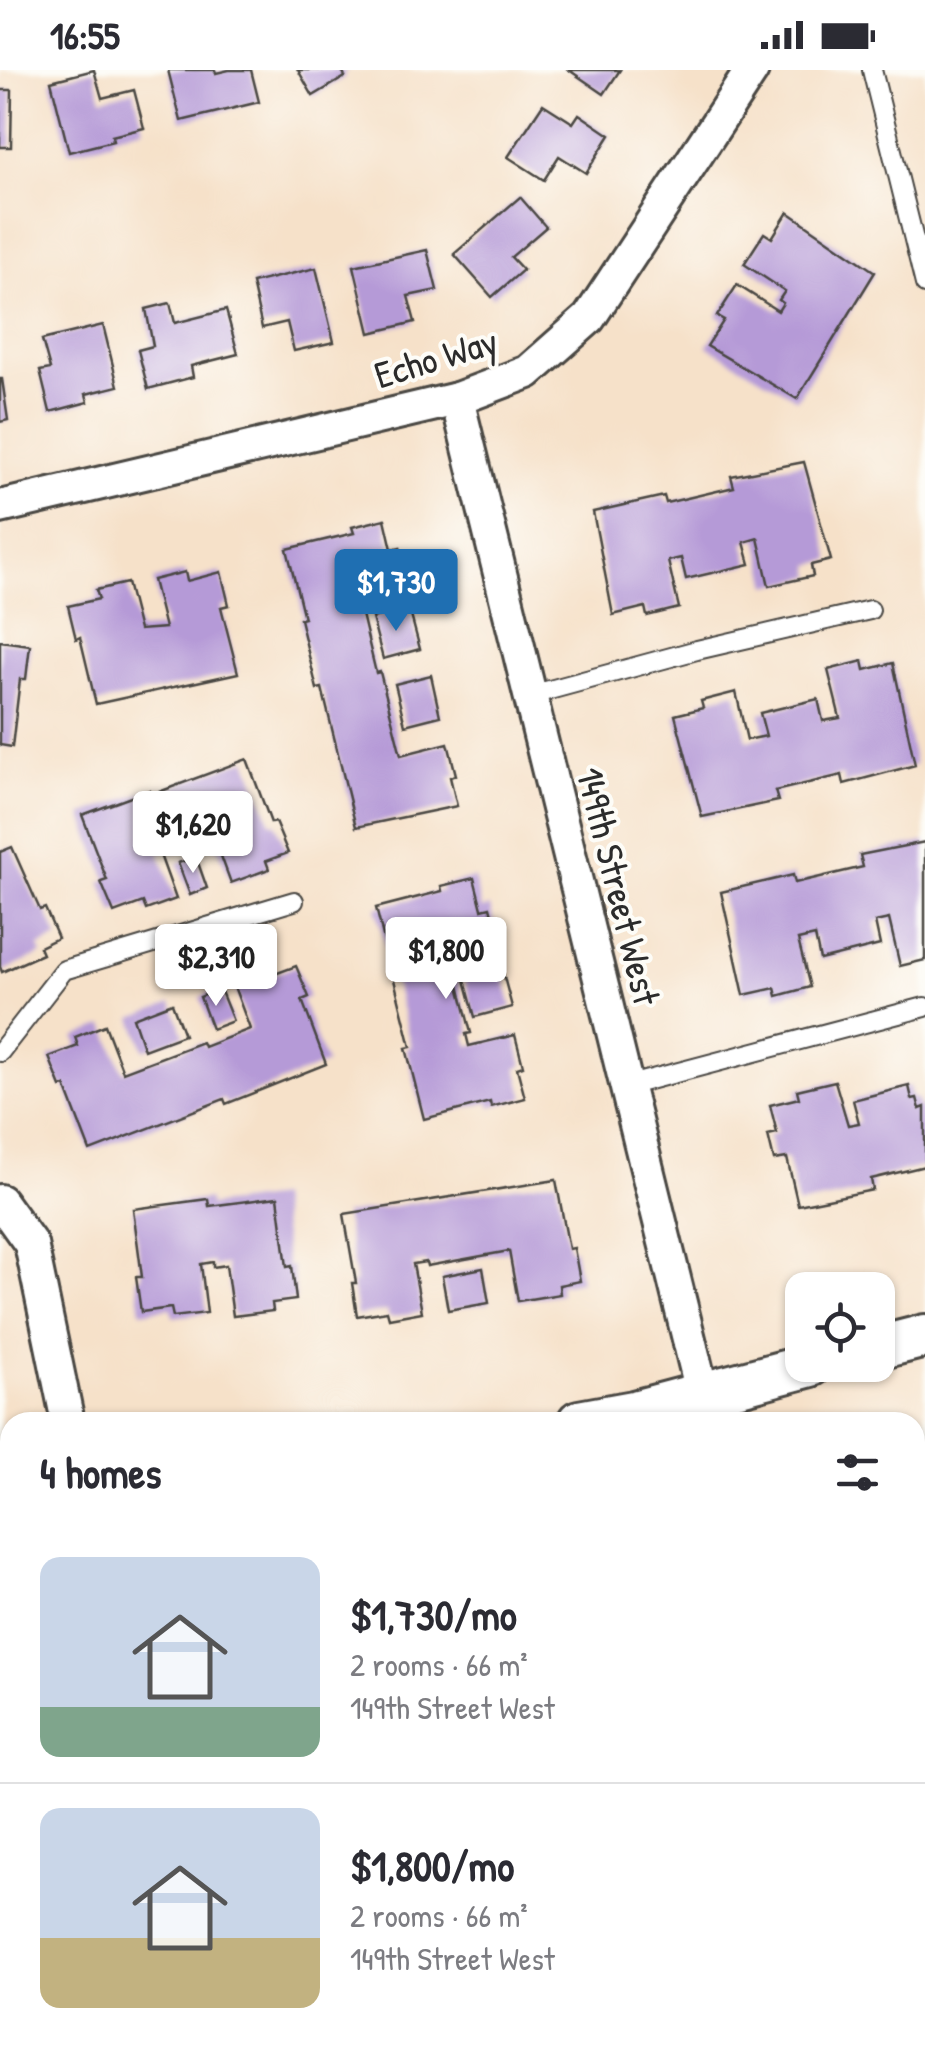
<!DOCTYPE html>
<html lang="en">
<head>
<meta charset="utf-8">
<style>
  :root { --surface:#fff; --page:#f7f7f7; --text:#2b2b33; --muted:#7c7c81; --line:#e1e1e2; --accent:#1f6fb2 }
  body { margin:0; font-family:"Patrick Hand",sans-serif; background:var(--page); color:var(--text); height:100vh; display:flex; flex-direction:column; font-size:38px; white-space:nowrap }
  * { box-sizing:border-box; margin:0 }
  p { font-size:32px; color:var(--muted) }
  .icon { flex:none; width:55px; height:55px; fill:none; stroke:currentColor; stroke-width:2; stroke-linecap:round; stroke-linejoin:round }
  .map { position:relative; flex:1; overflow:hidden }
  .details { position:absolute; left:0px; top:1342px; width:925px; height:642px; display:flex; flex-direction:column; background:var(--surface); border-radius:30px 30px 0 0; box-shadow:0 2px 8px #0004 }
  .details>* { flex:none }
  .fabs { position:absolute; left:785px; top:1202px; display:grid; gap:20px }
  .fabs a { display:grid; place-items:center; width:110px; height:110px; border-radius:20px; background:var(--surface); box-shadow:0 2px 8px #0004; font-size:50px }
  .price { position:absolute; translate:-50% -85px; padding:0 22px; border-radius:10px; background:#fff; color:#222; font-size:32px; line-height:65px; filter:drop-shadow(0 2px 5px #0008) }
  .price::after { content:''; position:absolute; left:50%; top:60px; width:30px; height:22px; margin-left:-15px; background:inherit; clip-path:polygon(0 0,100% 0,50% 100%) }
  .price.selected { background:var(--accent); color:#fff }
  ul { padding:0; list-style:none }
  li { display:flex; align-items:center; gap:30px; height:250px; padding:0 40px }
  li+li { border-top:2px solid var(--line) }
  li span { display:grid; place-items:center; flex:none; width:280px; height:200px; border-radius:20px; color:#555 }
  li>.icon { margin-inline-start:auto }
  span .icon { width:120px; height:120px; fill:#fffc; stroke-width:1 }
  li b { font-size:42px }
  h2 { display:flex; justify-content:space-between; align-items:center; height:120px; padding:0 40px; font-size:42px }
  .status { display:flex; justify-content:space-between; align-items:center; height:70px; padding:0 50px; background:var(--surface); direction:ltr }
  .status svg { height:28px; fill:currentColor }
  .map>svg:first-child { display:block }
  .building { fill:#b59ad7 }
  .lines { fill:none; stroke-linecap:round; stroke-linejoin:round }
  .service-casing { stroke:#494643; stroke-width:22 }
  .minor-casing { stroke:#494643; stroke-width:38 }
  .tertiary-casing { stroke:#494643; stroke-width:48 }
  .service { stroke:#fff; stroke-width:18 }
  .minor { stroke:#fff; stroke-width:32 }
  .tertiary { stroke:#fff; stroke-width:42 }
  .labels { text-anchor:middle; stroke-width:8; stroke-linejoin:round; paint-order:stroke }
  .street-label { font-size:38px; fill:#2b2b2b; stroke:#fdfcf7 }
</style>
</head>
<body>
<div class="status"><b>16:55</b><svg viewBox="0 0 49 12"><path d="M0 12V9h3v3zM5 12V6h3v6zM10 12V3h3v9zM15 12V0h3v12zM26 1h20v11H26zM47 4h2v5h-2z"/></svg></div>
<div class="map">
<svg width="925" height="1983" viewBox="0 0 925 1983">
  <rect width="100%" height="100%" fill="#fdfcf7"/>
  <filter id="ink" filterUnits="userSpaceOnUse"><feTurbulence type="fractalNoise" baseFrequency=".01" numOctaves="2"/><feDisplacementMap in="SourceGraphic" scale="20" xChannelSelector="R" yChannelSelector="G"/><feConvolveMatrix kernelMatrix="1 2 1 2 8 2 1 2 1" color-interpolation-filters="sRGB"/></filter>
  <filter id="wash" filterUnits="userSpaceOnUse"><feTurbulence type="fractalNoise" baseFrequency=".0048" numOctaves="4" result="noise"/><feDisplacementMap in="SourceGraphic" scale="40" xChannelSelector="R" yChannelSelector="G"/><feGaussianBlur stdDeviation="2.25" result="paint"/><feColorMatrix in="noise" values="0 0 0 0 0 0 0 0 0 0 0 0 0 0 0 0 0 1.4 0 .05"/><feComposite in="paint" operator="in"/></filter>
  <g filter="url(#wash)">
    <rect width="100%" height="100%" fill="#f6e1c9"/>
    <g id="blocks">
      <!-- building -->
      <g class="building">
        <path d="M94 0 102 28 134 20 144 58 112 66 113 71 69 82 51 11Z"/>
        <path d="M168 0H215L216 3 229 0H251L259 32 181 51Z"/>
        <path d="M298 0H349L343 3 345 7 313 26Z"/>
        <path d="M569 0H620L604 24Z"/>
        <path d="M0 20H12L11 77H0Z"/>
        <path d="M543 34 573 53 579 44 610 65 586 103 559 86 544 110 508 87Z"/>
        <path d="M520 127 546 157 511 187 523 200 492 227 454 184Z"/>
        <path d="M788 142 875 202 797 329 707 276 724 250 717 246 737 215 778 241 783 233 779 230 785 221 744 194 764 163 772 168Z"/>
        <path d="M427 180 437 220 408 226 415 252 370 263 354 196Z"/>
        <path d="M316 198 334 272 294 281 287 252 262 258 252 213Z"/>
        <path d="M170 233 175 253 226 240 238 284 191 296 193 307 148 319 138 280 153 276 146 239Z"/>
        <path d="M103 255 118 316 86 324 88 332 50 342 40 301 50 299 42 270Z"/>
        <path d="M0 309H2L8 350 0 352Z"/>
        <path d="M804 392 831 490 811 495 813 506 769 516 758 468 744 472 750 494 686 509 681 488 668 491 679 538 647 546 645 537 613 545 593 442 664 426 666 433 734 417 731 406Z"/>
        <path d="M385 449 392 479 400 477 408 509 361 521 364 535 360 536 376 603 380 602 401 685 448 673 456 705 450 707 457 736 356 757 322 618 317 619 300 549 304 548 287 479 354 463 352 457Z"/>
        <path d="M185 502 187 511 221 502 229 535 221 537 238 603 96 634 80 567 76 569 68 536 99 529 96 520 127 513 139 560 165 558 153 510Z"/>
        <path d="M409 538 420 579 383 589 372 548Z"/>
        <path d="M0 571 30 575 26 609H20L12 677 0 675Z"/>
        <path d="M863 591 865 600 893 593 915 695 844 714 842 705 775 721 778 731 702 747 675 645 703 638 701 631 736 622 747 670 766 666 760 643 818 629 823 651 840 648 828 600Z"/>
        <path d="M431 605 440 646 405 655 395 614Z"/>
        <path d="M247 689 271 753 275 752 288 783 266 791 269 799 231 813 214 767 173 782 171 778 159 782 176 829 146 840 143 832 114 843 101 812 107 810 82 745 150 720 151 725Z"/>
        <path d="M925 772V890L900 896 889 849 875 852 880 875 820 890 815 866 798 870 810 917 777 926 775 918 744 925 721 822 793 805 795 813 863 797 860 785Z"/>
        <path d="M12 777 40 840 45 838 58 868 39 877 42 884 2 902 0 897V782Z"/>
        <path d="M196 787 207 818 190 825 178 793Z"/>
        <path d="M474 808 482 839 490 837 498 868 450 880 471 963 466 964 469 976 515 965 523 996 517 998 525 1028 491 1037 490 1032 424 1049 406 978 411 977 376 838 442 821 441 816Z"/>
        <path d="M296 896 309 927 302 930 326 994 226 1034 224 1029 90 1081 65 1016 61 1017 49 987 78 976 75 967 105 955 123 1002 202 972 204 977 250 959 232 911 261 899 264 908Z"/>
        <path d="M501 896 512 937 475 947 464 906Z"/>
        <path d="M220 919 233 951 212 959 200 927Z"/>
        <path d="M172 933 184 965 144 980 133 948Z"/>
        <path d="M835 1011 848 1055 859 1053 853 1030 909 1016 912 1029 917 1028 920 1039 925 1037V1096L871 1109 873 1120 798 1135 787 1088 774 1090 768 1065 777 1063 770 1035 799 1028 797 1020Z"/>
        <path d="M556 1110 569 1179 574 1178 580 1211 559 1215 560 1224 518 1231 509 1181 427 1196 426 1192 413 1194 422 1242 389 1248 387 1241 357 1246 352 1213H356L344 1144Z"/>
        <path d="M278 1127 287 1197 292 1196 296 1230 272 1233 273 1241 233 1246 226 1195 213 1197V1192L201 1194 207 1243 173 1247 171 1238 141 1242 136 1207H142L133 1139 208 1129 209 1136Z"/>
        <path d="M483 1198 489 1233 448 1240 442 1206Z"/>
        <path d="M915 1396 925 1422V1483L915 1486Z"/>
        <path d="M0 1528 10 1548V1674L0 1679Z"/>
        <path d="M925 1579V1649L915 1652V1581Z"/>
        <path d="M10 1761V1836L0 1823V1768Z"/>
        <path d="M922 1949 925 1953V1983H872L882 1975H915V1954Z"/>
        <path d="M277 1975H357L360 1983H279Z"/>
        <path d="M446 1975H535L537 1983H447Z"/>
        <path d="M617 1975H674L676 1983H619Z"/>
      </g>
    </g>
  </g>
  <g filter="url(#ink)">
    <use href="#blocks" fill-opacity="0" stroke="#494643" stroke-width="2.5"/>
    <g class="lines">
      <!-- service casing -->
      <g class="service-casing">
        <g id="service">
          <path d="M872 0 925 214"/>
          <path d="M531 625 697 580 870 540"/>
          <path d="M0 982 64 900 294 831"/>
          <path d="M626 1016 925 937"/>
          <path d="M915 1810 925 1795"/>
        </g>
      </g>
      <!-- minor casing -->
      <g class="minor-casing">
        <g id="minor">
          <path d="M457 329 702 1322 705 1352"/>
          <path d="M0 437 457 329 528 302 589 248 752 0"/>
          <path d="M0 1131 31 1174 68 1352"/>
          <path d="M915 1831 925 1839"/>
          <path d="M49 1983 56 1975"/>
        </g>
      </g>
      <!-- tertiary casing -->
      <g class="tertiary-casing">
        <g id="tertiary">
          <path d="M878 1278 925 1266"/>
          <path d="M579 1352 634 1342 811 1295"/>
          <path d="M0 1417 10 1414"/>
        </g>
      </g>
      <!-- service -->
      <use href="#service" class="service"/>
      <!-- minor -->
      <use href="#minor" class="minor"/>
      <!-- tertiary -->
      <use href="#tertiary" class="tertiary"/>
    </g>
  </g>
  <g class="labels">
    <!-- street labels -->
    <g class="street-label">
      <text transform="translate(436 288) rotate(-17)" y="13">Echo Way</text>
      <text transform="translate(618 816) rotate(76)" y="13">149th Street West</text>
    </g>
  </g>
</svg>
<div class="fabs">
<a><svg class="icon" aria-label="locate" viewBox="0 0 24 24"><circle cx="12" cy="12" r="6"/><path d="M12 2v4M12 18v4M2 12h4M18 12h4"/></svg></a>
</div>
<b class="price selected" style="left:396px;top:564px">$1,730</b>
<b class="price" style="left:193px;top:806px">$1,620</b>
<b class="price" style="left:446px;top:932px">$1,800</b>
<b class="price" style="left:216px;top:939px">$2,310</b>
<section class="details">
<h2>4 homes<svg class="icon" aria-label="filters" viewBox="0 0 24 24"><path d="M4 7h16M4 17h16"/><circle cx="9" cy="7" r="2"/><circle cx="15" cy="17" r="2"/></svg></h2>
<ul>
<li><span style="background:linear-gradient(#c9d6e8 75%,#7fa58c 0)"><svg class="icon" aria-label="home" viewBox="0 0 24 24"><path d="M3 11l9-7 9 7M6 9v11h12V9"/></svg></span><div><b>$1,730/mo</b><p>2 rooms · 66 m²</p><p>149th Street West</p></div></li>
<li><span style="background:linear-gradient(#c9d6e8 65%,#c2b280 0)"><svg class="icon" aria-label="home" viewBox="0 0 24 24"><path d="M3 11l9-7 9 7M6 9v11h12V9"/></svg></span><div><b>$1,800/mo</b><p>2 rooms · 66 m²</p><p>149th Street West</p></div></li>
</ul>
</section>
</div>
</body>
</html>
